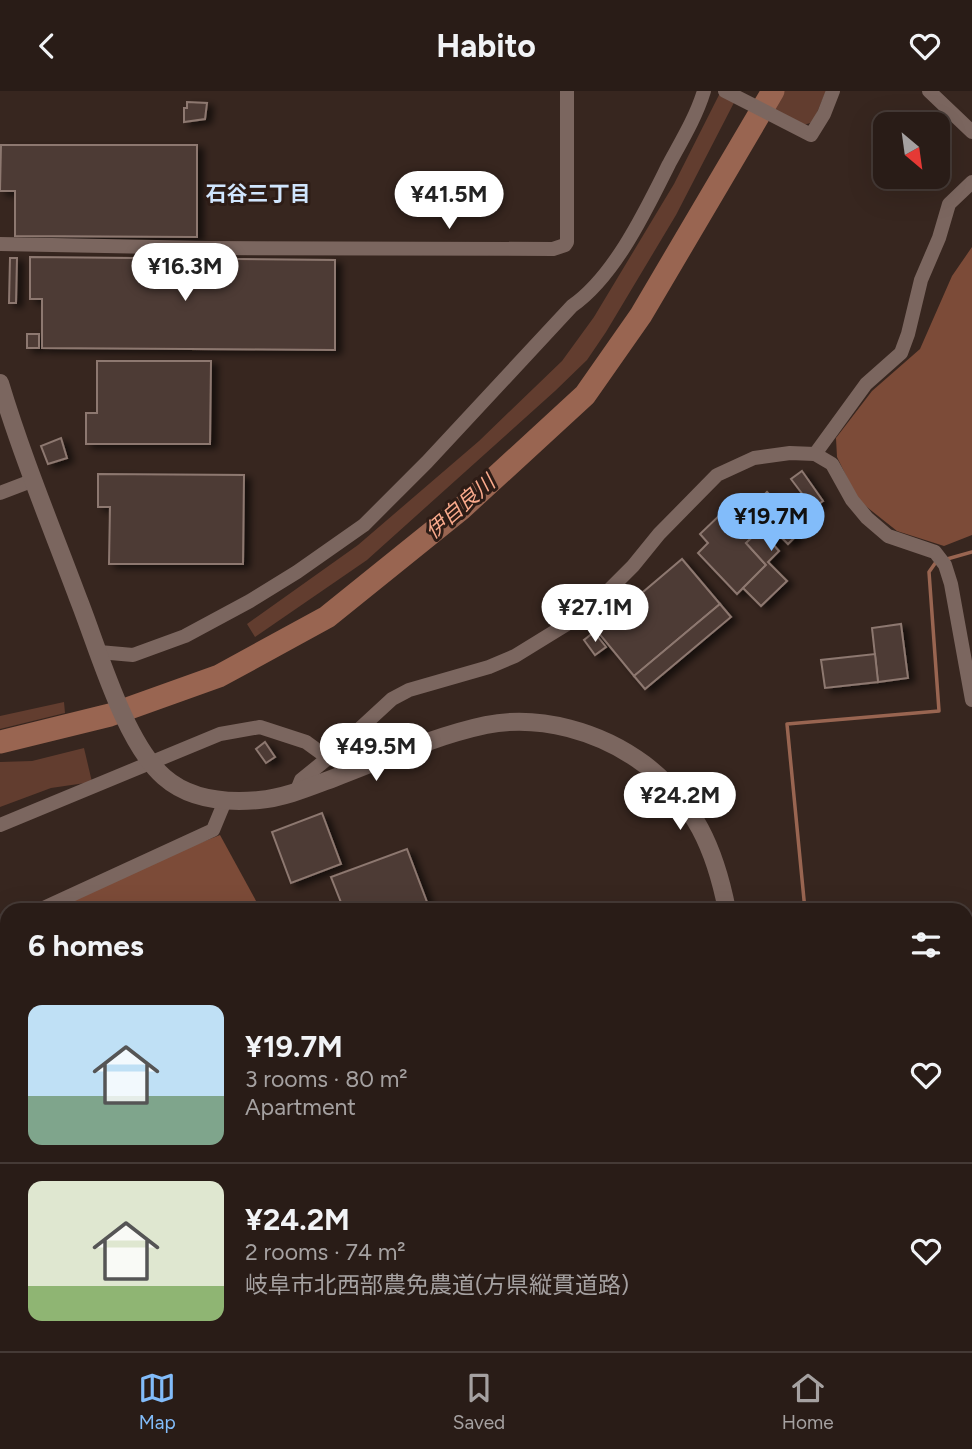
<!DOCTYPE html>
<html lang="en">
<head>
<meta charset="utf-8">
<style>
  :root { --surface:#291c17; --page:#352924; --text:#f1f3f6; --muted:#a5a1a1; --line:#453a36; --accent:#82bcfa }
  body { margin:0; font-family:Figtree,"Noto Sans JP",sans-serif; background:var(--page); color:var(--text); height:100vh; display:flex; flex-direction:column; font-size:26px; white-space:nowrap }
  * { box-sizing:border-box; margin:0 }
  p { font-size:23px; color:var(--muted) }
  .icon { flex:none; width:38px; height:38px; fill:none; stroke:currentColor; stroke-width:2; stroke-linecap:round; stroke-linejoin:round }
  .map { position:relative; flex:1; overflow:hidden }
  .panel { position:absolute; left:0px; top:812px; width:973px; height:448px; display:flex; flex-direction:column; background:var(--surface); border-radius:21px 21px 0 0; box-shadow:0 7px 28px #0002,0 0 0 2px var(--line) }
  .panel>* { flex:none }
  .needle { width:46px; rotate:151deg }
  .buttons { position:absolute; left:873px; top:21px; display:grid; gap:14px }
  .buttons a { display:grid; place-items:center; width:77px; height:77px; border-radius:14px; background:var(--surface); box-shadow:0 7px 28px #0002,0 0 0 2px var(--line); font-size:35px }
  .price { position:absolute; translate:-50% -60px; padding:0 16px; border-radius:24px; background:#fff; color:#222; font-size:23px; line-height:46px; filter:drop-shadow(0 2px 4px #0008) }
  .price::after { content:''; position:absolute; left:50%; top:42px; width:21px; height:16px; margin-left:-10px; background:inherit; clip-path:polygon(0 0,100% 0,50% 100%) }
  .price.current { background:var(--accent); color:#111 }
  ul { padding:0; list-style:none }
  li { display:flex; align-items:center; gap:21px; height:175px; padding:0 28px }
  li+li { border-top:2px solid var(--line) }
  li span { display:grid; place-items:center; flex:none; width:196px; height:140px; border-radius:14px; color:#555 }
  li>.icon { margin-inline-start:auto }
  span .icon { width:84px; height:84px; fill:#fffc; stroke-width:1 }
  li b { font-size:30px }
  h2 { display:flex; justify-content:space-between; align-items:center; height:84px; padding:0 28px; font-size:30px }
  header { display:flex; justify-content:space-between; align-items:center; height:91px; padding:0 28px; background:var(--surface); font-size:32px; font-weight:700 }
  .tab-bar { display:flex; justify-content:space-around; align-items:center; height:98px; border-top:2px solid var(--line); background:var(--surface); font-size:19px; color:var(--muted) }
  .tab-bar a { display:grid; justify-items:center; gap:4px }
  .tab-bar .current { color:var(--accent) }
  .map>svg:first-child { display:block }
  .green { fill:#623d2f }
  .forest { fill:#7c4b38 }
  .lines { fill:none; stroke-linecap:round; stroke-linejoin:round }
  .stream { stroke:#996551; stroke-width:3.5 }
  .river { stroke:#996551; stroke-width:23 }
  .building { fill:#4d3a34; stroke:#8d7870; stroke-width:2; filter:url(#shadow) }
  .minor { stroke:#7b665f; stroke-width:14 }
  .tertiary { stroke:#7b665f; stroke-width:18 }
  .labels { text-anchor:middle; stroke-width:6; stroke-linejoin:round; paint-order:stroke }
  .neighbourhood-label { font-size:21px; font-weight:bold; fill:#d0e5fd; stroke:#2d1c16 }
  .water-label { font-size:21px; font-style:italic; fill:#faaa8c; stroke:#2d1c16 }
</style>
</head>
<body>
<header><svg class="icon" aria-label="back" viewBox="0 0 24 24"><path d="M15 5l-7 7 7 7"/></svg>Habito<svg class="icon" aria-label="heart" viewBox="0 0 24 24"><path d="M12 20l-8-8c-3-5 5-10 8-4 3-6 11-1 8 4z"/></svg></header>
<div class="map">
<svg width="972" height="1260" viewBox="0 0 972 1260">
  <defs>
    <filter id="shadow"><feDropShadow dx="6" dy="3.5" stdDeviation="3.5" flood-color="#0009"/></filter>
  </defs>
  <rect width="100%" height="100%" fill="#37261f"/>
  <!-- green -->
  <g class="green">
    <path d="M721 0H740L676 124 606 241 587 269 555 300 367 469 255 546 247 533 358 454 479 350 562 270 594 226 674 93Z"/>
    <path d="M781 0H826L813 31 804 34 773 20Z"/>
    <path d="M64 611 65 622 0 638V625Z"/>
    <path d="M84 657 92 691 51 697 0 716V671L32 670Z"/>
  </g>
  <!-- forest -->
  <g class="forest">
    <path d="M972 156V444L944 455 897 440 858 409 837 366 836 347 872 300 920 258 952 185Z"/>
    <path d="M220 744 261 819H29Z"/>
    <path d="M7 827V1253H762V1260H0V830Z"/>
  </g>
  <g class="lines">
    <!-- stream -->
    <g class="stream">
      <path d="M947 468 972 461"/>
      <path d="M805 819 787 633 939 620 929 481 936 471"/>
    </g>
    <!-- river -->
    <path class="river" d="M0 651 110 624 219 585 327 526 461 418 585 304 641 224 773 0"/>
  </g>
  <!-- building -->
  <g class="building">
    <path d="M187 11 207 12 205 28 184 31V17H187Z"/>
    <path d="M1 54H197V146L15 145V100H0Z"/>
    <path d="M30 166 335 169V259L42 257V208H30Z"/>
    <path d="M10 167H17L16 212H9Z"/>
    <rect x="27" y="243" width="12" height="14"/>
    <path d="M97 270H211L210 353H86V322H97Z"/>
    <path d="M61 347 67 367 48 373 41 355Z"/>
    <path d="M802 380 823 410 813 417 791 388Z"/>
    <path d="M98 383 244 384 243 473H109L110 416H98Z"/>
    <path d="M767 401 783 418 746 452 766 474 737 503 698 462 708 452 700 443 722 422 720 420 731 410 744 424Z"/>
    <path d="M790 411 802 424 791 435 797 444 788 453 780 445 772 452 779 460 768 471 787 490 761 515 743 497 766 474 746 452Z"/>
    <path d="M682 468 720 513 634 585 597 540Z"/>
    <path d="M720 513 731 526 645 598 634 585Z"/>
    <path d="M901 533 908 587 878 591 872 537Z"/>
    <path d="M594 541 606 556 595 564 584 549Z"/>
    <path d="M875 563 878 591 825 597 821 569Z"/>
    <path d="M265 651 275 666 266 672 256 658Z"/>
    <path d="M322 722 341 773 291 792 272 741Z"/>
    <path d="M407 758 430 819H344L331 786Z"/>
  </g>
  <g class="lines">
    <!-- minor -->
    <g class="minor">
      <path d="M725 0 811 44 824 23 833 0"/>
      <path d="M929 0 972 41"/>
      <path d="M0 153 209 157 553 158 565 154 567 151V0"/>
      <path d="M815 363 866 293 901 262 908 243 921 189 939 147 949 113 972 91"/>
      <path d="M0 402 34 389"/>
      <path d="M99 561 133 564 185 545 250 510 297 481 364 434 427 371 572 215C615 185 646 119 669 73 682 49 696 26 704 0"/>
      <path d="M297 699 301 689 328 667 392 608 409 599 489 576 515 565 567 533 604 504 633 475 659 443 717 384 754 367 790 362 815 363 832 373 852 409 867 427 888 445 935 461 945 474 951 493 972 609"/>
      <path d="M0 734 220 643 260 636 306 651 328 667"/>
      <path d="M39 819 213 739 225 710"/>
      <path d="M0 831 7 829"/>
      <path d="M966 1093 972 1092"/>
    </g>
    <!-- tertiary -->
    <g class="tertiary">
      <path d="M0 292C22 365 51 435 78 507 98 557 124 651 164 686 190 709 226 712 259 709 284 707 310 696 334 687 384 668 434 645 486 634 540 623 601 641 644 673 695 712 715 758 727 819"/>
      <path d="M769 1253 770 1260"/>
    </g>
  </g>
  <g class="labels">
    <!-- neighbourhood labels -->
    <g class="neighbourhood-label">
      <text x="258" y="110">石谷三丁目</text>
    </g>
    <!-- water labels -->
    <g class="water-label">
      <text transform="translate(460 416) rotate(-41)" y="7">伊自良川</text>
    </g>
  </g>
</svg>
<div class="buttons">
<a><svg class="needle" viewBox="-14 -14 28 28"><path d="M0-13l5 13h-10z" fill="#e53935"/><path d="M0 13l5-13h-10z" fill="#a5a1a1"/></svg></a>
</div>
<b class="price" style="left:449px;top:140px">¥41.5M</b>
<b class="price" style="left:185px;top:212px">¥16.3M</b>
<b class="price current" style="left:771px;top:462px">¥19.7M</b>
<b class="price" style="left:595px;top:553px">¥27.1M</b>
<b class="price" style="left:376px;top:692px">¥49.5M</b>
<b class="price" style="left:680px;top:741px">¥24.2M</b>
<section class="panel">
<h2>6 homes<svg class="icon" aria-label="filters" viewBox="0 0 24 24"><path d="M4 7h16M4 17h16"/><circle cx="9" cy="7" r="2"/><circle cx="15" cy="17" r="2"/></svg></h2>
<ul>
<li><span style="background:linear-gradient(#bfe0f5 65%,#7fa58c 0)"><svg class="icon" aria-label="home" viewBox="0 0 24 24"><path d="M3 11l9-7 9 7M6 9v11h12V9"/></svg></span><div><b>¥19.7M</b><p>3 rooms · 80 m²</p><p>Apartment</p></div><svg class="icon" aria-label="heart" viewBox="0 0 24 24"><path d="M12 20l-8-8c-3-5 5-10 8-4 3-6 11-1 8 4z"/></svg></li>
<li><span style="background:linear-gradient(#dfe7d0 75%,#8fb573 0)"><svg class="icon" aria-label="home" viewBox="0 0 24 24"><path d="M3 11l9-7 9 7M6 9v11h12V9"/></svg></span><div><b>¥24.2M</b><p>2 rooms · 74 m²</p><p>岐阜市北西部農免農道(方県縦貫道路)</p></div><svg class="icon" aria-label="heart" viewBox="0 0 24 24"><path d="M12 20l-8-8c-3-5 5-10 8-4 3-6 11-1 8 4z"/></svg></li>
</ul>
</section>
</div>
<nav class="tab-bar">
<a class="current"><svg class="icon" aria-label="map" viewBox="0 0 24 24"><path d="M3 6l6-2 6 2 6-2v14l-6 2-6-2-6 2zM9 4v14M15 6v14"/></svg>Map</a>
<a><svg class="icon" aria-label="saved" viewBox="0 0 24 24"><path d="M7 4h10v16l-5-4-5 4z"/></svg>Saved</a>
<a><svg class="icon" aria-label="home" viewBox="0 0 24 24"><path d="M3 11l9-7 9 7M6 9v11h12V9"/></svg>Home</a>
</nav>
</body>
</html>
